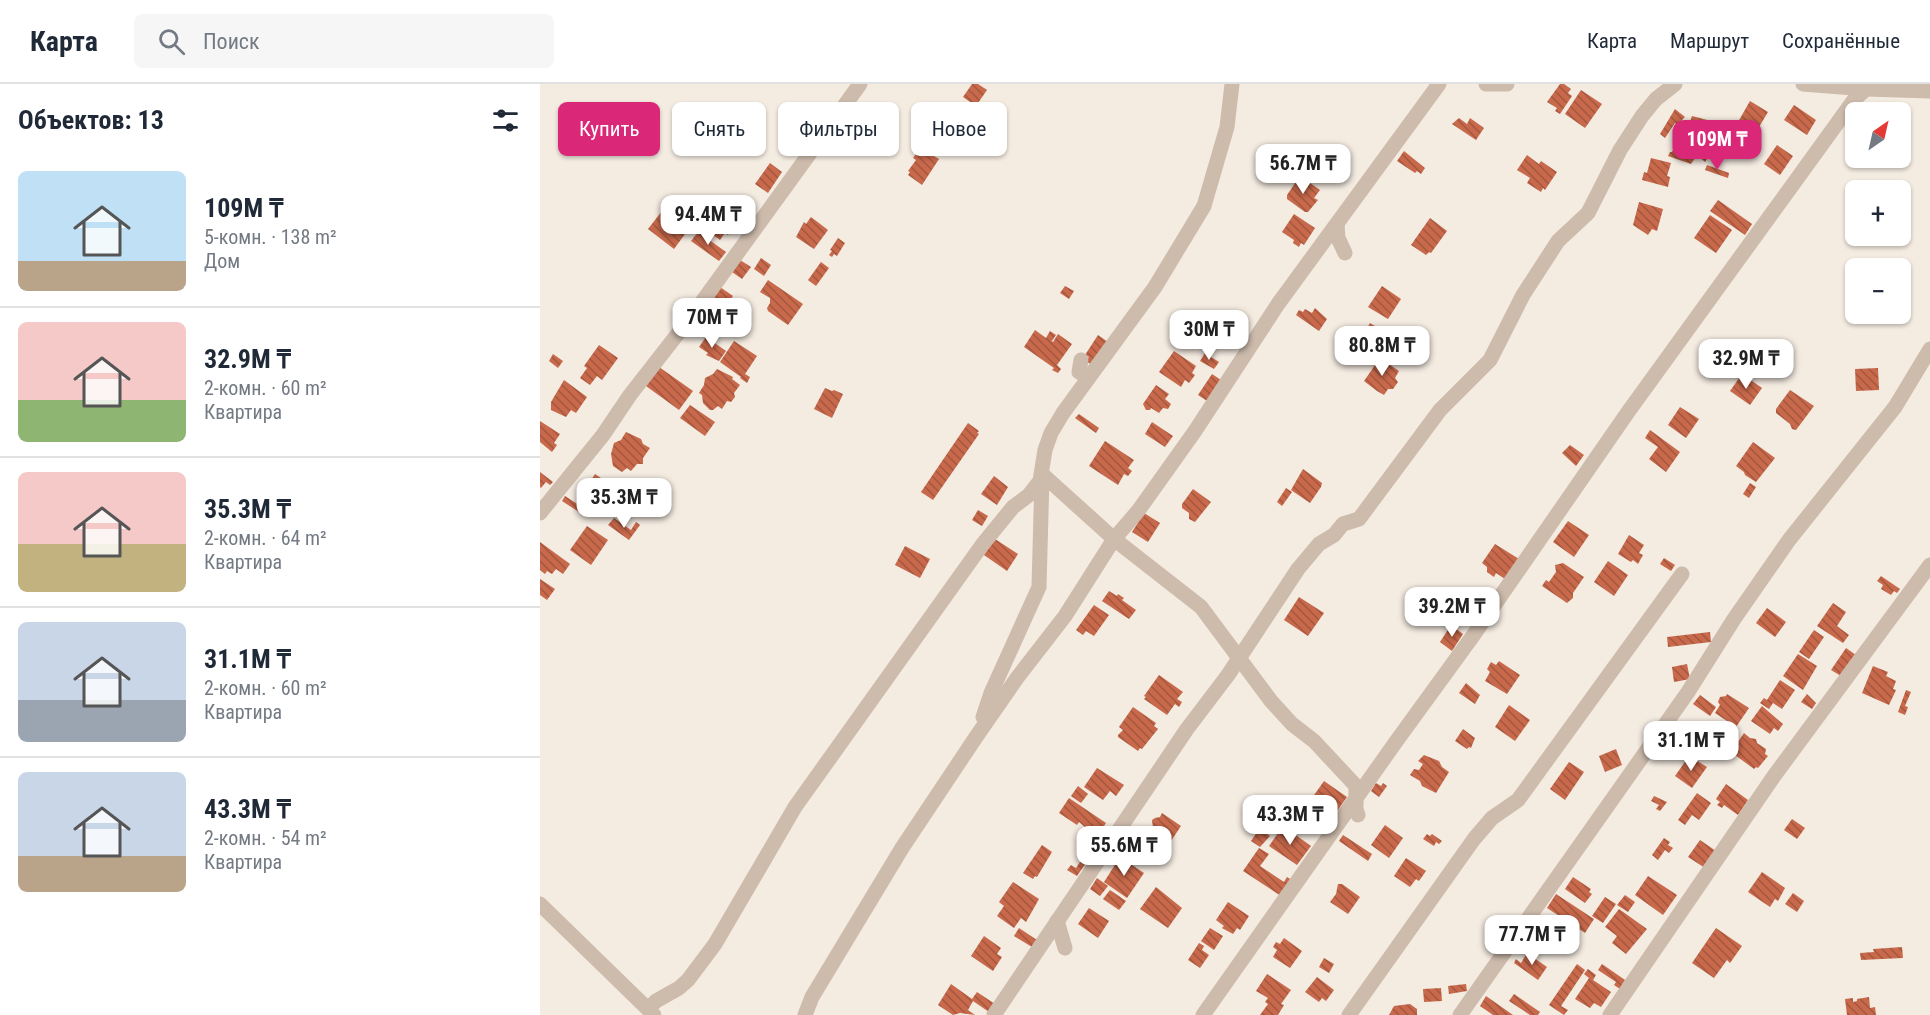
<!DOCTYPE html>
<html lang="ru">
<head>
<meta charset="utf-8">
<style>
  :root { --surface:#fff; --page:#f6f6f7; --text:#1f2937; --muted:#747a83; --line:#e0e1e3; --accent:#db2777 }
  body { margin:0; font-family:"Roboto Condensed",sans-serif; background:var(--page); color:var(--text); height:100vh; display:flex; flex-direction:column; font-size:22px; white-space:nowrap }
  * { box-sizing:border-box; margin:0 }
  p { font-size:20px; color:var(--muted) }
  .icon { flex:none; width:33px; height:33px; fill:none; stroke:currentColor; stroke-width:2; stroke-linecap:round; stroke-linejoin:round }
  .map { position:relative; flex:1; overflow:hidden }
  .side { display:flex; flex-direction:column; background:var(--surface); width:540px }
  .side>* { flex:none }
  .top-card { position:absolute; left:18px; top:18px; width:570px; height:54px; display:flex; gap:12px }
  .needle { width:39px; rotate:34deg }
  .tools { position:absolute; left:1305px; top:18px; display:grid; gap:12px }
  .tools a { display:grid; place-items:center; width:66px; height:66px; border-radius:9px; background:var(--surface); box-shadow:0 2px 4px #0004; font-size:30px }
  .price { position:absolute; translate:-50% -51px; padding:0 14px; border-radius:12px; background:#fff; color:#222; font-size:20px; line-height:39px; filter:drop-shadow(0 2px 3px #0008) }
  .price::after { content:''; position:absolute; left:50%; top:36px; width:18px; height:14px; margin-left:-9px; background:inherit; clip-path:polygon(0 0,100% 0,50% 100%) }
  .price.on { background:var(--accent); color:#fff }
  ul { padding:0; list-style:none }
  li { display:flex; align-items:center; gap:18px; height:150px; padding:0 18px }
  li+li { border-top:2px solid var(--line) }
  li span { display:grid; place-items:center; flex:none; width:168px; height:120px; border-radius:9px; color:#555 }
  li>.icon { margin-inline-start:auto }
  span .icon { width:72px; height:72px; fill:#fffc; stroke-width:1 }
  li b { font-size:26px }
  h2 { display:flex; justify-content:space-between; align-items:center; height:72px; padding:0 18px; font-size:26px }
  .chip { padding:0 21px; border-radius:9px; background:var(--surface); box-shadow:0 2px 4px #0004; font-size:21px; line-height:54px }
  .chip.on { background:var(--accent); color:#fff }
  header { display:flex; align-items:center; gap:36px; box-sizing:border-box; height:84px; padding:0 30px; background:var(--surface); border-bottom:2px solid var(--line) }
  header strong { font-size:28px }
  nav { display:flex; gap:33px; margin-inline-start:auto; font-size:21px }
  .search { width:420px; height:54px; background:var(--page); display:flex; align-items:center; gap:15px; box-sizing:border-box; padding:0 21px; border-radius:9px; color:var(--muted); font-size:22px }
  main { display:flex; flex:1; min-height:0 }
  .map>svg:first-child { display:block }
  .building { fill:url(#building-back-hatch) }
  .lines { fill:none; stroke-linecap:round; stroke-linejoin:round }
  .minor { stroke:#cdbbac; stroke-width:15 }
</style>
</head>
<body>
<header>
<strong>Карта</strong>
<div class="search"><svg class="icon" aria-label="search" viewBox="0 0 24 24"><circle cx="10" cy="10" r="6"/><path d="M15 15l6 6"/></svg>Поиск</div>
<nav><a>Карта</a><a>Маршрут</a><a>Сохранённые</a></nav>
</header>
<main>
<section class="side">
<h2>Объектов: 13<svg class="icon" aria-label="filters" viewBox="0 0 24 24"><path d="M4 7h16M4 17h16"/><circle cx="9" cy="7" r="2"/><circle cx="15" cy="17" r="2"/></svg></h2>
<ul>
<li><span style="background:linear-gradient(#bfe0f5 75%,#b9a48a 0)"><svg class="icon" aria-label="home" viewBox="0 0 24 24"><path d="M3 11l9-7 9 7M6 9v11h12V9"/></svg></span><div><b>109M ₸</b><p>5-комн. · 138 m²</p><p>Дом</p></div></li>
<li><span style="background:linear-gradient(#f6c9c9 65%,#8fb573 0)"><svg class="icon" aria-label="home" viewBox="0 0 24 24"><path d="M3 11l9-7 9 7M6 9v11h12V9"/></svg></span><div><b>32.9M ₸</b><p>2-комн. · 60 m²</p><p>Квартира</p></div></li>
<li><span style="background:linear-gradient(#f6c9c9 60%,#c2b280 0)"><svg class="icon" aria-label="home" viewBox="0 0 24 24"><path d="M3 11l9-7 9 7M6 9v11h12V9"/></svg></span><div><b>35.3M ₸</b><p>2-комн. · 64 m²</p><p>Квартира</p></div></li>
<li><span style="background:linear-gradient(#c9d6e8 65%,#9aa5b1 0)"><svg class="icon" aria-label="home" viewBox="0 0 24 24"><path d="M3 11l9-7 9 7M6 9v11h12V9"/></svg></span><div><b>31.1M ₸</b><p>2-комн. · 60 m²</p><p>Квартира</p></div></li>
<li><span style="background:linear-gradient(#c9d6e8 70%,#b9a48a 0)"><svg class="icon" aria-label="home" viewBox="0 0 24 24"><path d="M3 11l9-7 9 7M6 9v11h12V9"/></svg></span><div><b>43.3M ₸</b><p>2-комн. · 54 m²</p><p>Квартира</p></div></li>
</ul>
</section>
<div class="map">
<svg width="1390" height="931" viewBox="0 0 1390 931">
  <defs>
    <pattern id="building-back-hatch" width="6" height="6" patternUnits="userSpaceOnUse" patternTransform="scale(1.5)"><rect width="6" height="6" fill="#c8694b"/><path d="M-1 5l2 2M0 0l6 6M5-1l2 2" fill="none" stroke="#a4573f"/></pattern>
  </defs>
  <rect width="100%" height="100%" fill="#f4ebe1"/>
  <!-- building -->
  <g class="building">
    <path d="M432 0H438L447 6 436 22 423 13Z"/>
    <path d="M1020 0H1024L1031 5 1028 9 1032 12 1020 30 1015 27 1017 24 1007 18Z"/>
    <path d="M1041 6 1062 20 1045 44 1025 30Z"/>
    <path d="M1210 17 1228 28 1216 48 1198 38Z"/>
    <path d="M1254 21 1276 36 1267 51 1244 36Z"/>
    <path d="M1135 25 1145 33 1137 41 1135 39 1125 54 1120 50Z"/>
    <path d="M1152 32 1179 39 1151 80 1128 72 1130 68H1132L1136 59 1147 63 1159 46 1150 38Z"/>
    <path d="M919 34 927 40 930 34 944 44 936 56 912 40Z"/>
    <path d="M1209 48 1216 53 1210 62 1203 57Z"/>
    <path d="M387 55 398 63 392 71 399 75 382 101 368 91 370 88 368 87 376 76 373 74Z"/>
    <path d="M1172 55 1178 59 1165 78 1159 73Z"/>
    <path d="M1237 61 1253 72 1240 91 1224 80Z"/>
    <path d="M864 67 885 84 881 90 877 87 875 89 857 77Z"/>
    <path d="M987 71 999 80 1001 77 1017 88 1005 106 1003 104 1001 108 987 99 990 94 977 86Z"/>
    <path d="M1111 74 1131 79 1127 92 1130 93 1128 103 1102 96 1104 88 1107 89Z"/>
    <path d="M230 79 242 88 228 109 215 100Z"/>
    <path d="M1167 81 1189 89 1188 94 1165 86Z"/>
    <path d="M760 92 780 106 774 114 778 116 768 128H765L747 115V111Z"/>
    <path d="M1178 116 1212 140 1205 151 1170 127Z"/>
    <path d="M1099 118 1123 125 1117 147 1112 145 1108 151 1093 141Z"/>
    <path d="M177 120 197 134 188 151 185 149 180 156 163 144 164 135Z"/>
    <path d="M122 127 148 146 134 165 108 145Z"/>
    <path d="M754 130 775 144 764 161 761 159 759 163 753 159 754 156 742 148Z"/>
    <path d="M1170 131 1192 146 1176 169 1154 154Z"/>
    <path d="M271 133 288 146 274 165 256 153 264 138 266 140Z"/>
    <path d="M890 134 907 147 891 169 889 168 886 171 871 161Z"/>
    <path d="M158 148 186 168 179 177 151 157Z"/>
    <path d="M298 154 305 159 297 172 294 170 292 173 289 171 292 167 290 166Z"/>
    <path d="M221 174 231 181 224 192 214 185Z"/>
    <path d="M200 176 211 183 202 195 192 188Z"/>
    <path d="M281 178 289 184 276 202 268 196Z"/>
    <path d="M228 196 263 220 248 241 228 227 227 224 230 219V214L220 208Z"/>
    <path d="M525 202 534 207 529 215 520 209Z"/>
    <path d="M842 202 861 215 848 235 828 223Z"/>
    <path d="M180 203 193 212 185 223 172 214Z"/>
    <path d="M775 224 787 235 779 247 756 231 759 226 763 228 765 225 772 229Z"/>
    <path d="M830 239 838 244 835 248 837 250 840 246 843 248 838 256 826 246Z"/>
    <path d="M495 246 506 254 510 247 516 251 512 257 510 256 513 258 518 250 532 260 517 281 521 285 518 289 512 286 514 284 484 263Z"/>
    <path d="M558 251 568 258 552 281 546 277 549 273 545 271Z"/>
    <path d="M166 253 186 267 179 277 166 271 168 269 159 263Z"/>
    <path d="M194 257 217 272 205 290 210 293 207 299 200 294 201 293 180 278Z"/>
    <path d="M59 261 78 274 62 296 57 292 50 301 40 294 47 284 44 282Z"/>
    <path d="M634 267 656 282 652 289 655 291 649 299 645 296 641 303 619 288Z"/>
    <path d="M665 269 679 278 674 285 660 277Z"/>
    <path d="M13 270 23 277 18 284 9 277Z"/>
    <path d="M840 274 859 287 855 294 858 298 853 305H848L844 311 837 307 824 297Z"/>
    <path d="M119 283 153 307 139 326 106 302Z"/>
    <path d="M1338 284 1339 306 1316 307 1315 285Z"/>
    <path d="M177 285 193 293 192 295 200 301 194 309 195 313 191 318 187 317 182 325 178 322 173 326H170L163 319 162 311 159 309 164 301 165 294 173 290Z"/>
    <path d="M672 290 681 296 667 317 658 311Z"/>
    <path d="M1202 290 1222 304 1210 321 1190 307Z"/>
    <path d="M24 296 47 313 36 329 31 326 26 333 11 326V318Z"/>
    <path d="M616 301 629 310 625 315 631 320 628 325 623 324 619 329 611 324 610 326H606L603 320Z"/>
    <path d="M285 304 292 307 294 306 303 310 292 334 274 325Z"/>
    <path d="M1250 306 1274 322 1256 346 1252 345 1250 340 1236 329V325Z"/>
    <path d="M150 321 175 338 165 352 140 334Z"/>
    <path d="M1140 323 1159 335 1146 354 1128 341Z"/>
    <path d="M539 330 559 344 556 349 535 334Z"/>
    <path d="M0 337 20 350 14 359 17 361 12 368 0 358Z"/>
    <path d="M612 338 633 352 625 363 605 350Z"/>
    <path d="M428 339 439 347 437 349 439 350 393 416 381 408Z"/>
    <path d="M1110 346 1140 368 1126 388 1109 375 1118 363 1105 354Z"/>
    <path d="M86 348 101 355 103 360 110 364 103 374V380H97L91 387 87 384 82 388 73 382 71 370 74 359 81 356Z"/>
    <path d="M565 357 594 376 588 384 592 387 588 392 584 390 578 401 549 382Z"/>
    <path d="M1213 358 1235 374 1216 398 1205 391 1204 388 1196 382Z"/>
    <path d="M1030 361 1044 371 1036 382 1022 369Z"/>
    <path d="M763 385 782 399 781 403 770 419 751 406Z"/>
    <path d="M0 388 13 398 10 401 6 398 1 404 0 403Z"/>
    <path d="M55 390 71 401 58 420 56 419 54 422 43 414 45 412 42 410Z"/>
    <path d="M454 392 468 403 457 421 441 410Z"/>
    <path d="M1210 399 1216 403 1209 414 1203 410Z"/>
    <path d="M118 403 125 408 120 417 112 412Z"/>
    <path d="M746 404 752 408 742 422 737 418Z"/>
    <path d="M653 405 671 418 655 438 649 435V429L642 424V420Z"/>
    <path d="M102 410 115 417 110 425 101 418 99 414Z"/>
    <path d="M25 412 45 425 42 430 22 417Z"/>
    <path d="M438 426 448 432 442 442 432 436Z"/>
    <path d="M604 429 620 439 608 458 592 448Z"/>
    <path d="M74 434 91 446 96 438 100 441 89 456 68 441Z"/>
    <path d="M1028 437 1049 451 1034 473 1013 458Z"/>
    <path d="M47 442 68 456 51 481 30 466Z"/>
    <path d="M1089 451 1104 461 1099 469 1103 471 1098 480 1093 476 1091 478 1078 470Z"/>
    <path d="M455 455 478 470 467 487 444 471Z"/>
    <path d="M0 458 30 480 23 490 16 485 12 490 7 487 5 490 0 486Z"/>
    <path d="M955 460 979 475 965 495 956 489 954 493 947 488V483L942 479Z"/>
    <path d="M365 462 390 475 380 494 355 481Z"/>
    <path d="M1124 474 1135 481 1131 487 1120 480Z"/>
    <path d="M1068 477 1088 491 1074 512 1054 498Z"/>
    <path d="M1023 479 1044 493 1033 509V514L1027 519 1002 502 1006 496 1009 498 1016 488 1015 481Z"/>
    <path d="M1341 492 1360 505 1357 509 1354 507 1351 511 1341 505 1343 501 1337 497Z"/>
    <path d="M0 495 15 505 7 516 0 511Z"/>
    <path d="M569 507 577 512 578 510 584 514 582 516 596 526 589 535 562 517Z"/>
    <path d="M759 513 784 529 768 552 744 536Z"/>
    <path d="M1293 519 1306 528 1297 542 1309 551 1303 559 1277 542Z"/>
    <path d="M554 521 569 531 554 552 546 547 543 551 536 546Z"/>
    <path d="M1227 524 1246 538 1235 553 1216 539Z"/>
    <path d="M911 541 923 550 912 567 900 558Z"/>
    <path d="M1274 546 1284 553 1269 575 1259 568Z"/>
    <path d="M1170 548 1171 558 1128 563 1127 553Z"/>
    <path d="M1306 564 1316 571 1301 592 1291 586Z"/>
    <path d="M1258 570 1277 582 1263 606 1243 592Z"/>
    <path d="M959 577 980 591 967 610 945 597 950 588 947 585 951 578 956 581Z"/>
    <path d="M1147 580 1150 595 1134 598 1132 583Z"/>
    <path d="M1333 582 1348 588 1346 592 1356 597 1353 605 1356 606 1349 621 1322 609Z"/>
    <path d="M619 591 643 608 637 615 642 618 639 623 635 620 627 631 604 615 606 613 604 612Z"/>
    <path d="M1240 596 1255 606 1242 625 1233 619 1229 625 1220 619 1224 614 1227 616Z"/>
    <path d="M926 599 940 611 935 620 919 609Z"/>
    <path d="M1366 606 1371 608 1365 622 1368 623 1365 631 1358 628Z"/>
    <path d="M1187 610 1209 624 1196 643 1175 629 1180 621 1178 618 1180 613 1186 612Z"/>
    <path d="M1267 610 1276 619 1272 625 1261 618Z"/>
    <path d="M1160 611 1176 623 1170 632 1153 620Z"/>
    <path d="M969 621 990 636 975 657 955 643Z"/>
    <path d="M1222 622 1243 640 1238 647 1234 644 1230 650 1211 637Z"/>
    <path d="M593 623 616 639 614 642 618 645 602 665 600 664 598 667 578 653V651L583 646 579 643Z"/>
    <path d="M923 645 935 654 931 664 929 663 927 665 915 657Z"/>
    <path d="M1204 649 1210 654 1216 655 1217 659 1226 665 1225 670 1228 672 1218 684 1216 683 1214 685 1191 668Z"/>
    <path d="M1076 665 1082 681 1065 688 1059 672Z"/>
    <path d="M884 671 899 677 902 683 909 688 896 709 882 702 880 697 870 691 874 685 879 686 883 680 878 677Z"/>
    <path d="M1149 672 1167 683 1152 704 1135 692Z"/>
    <path d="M1029 678 1044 688 1025 716 1010 705Z"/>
    <path d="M557 684 584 701 576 712 570 707 563 716 544 703Z"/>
    <path d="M784 697 807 713 790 737 781 733 782 731 767 721Z"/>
    <path d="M836 699 841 702 843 699 847 702 839 713 831 707Z"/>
    <path d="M1186 700 1208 716 1198 731 1184 721 1182 724 1177 721 1180 718 1176 715Z"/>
    <path d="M538 702 548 710 541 719 531 712Z"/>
    <path d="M1157 709 1171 719 1159 736 1152 731 1145 741 1138 736Z"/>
    <path d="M1114 712 1127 718 1120 727 1116 725 1119 721 1111 717Z"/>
    <path d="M529 714 566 739 558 751 554 748 553 750 539 738 537 741 519 729Z"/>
    <path d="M622 729 641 742 627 763 609 750 613 744 612 736 615 734 620 733Z"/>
    <path d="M1252 735 1265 744 1257 755 1244 746Z"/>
    <path d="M845 741 863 754 849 774 831 761Z"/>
    <path d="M743 742 771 762 757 781 729 762Z"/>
    <path d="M720 744 730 752 720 763 711 757Z"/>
    <path d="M887 750 890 752 892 750 902 757 899 760 896 758 894 762 883 755Z"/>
    <path d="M803 751 832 770 828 777 799 757Z"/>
    <path d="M1124 754 1130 758 1128 761 1133 764 1129 769 1125 766 1118 776 1112 771Z"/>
    <path d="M1160 756 1176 767 1165 784 1148 773Z"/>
    <path d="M502 761 512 768 497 793 495 792 493 795 483 789Z"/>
    <path d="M719 764 729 770 720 782 744 798 747 793 750 795 741 812 703 787Z"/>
    <path d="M548 766 553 769 537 792 527 786 531 781 536 784Z"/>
    <path d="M580 773 604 789 587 814 564 798Z"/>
    <path d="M866 774 886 787 879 797 876 795 870 803 854 792Z"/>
    <path d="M1222 788 1245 804 1238 817 1235 815 1230 823 1208 808Z"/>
    <path d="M1108 792 1137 811 1123 831 1095 811Z"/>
    <path d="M1033 793 1051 805 1049 808 1052 810 1045 819 1025 805Z"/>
    <path d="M557 794 568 802 560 812 550 805Z"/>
    <path d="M473 798 499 815 486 838 481 834 474 844 457 832 464 822 459 818Z"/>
    <path d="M798 800H802L820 813 808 830 790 818 796 810Z"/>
    <path d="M616 803 642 824 628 844 600 825Z"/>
    <path d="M570 806 586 817 579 826 563 815Z"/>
    <path d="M1253 809 1264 817 1257 828 1245 820Z"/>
    <path d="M1016 810 1054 835 1045 849 1007 824Z"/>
    <path d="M1085 811 1095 818 1088 828 1077 821Z"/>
    <path d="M1065 813 1076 820 1063 839 1052 832Z"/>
    <path d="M688 818 709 832 700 846 697 844 693 850 682 844 684 842 676 836Z"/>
    <path d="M549 824 569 837 558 854 538 840Z"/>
    <path d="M1079 825 1107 845 1086 870 1072 859 1077 852 1065 843Z"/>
    <path d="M479 844 497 856 492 863 474 852Z"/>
    <path d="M670 844 683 852 674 866 661 857Z"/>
    <path d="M1176 844 1202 862 1190 879 1187 876 1174 894 1152 879Z"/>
    <path d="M444 852 461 864 457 870 462 873 453 887 431 872Z"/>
    <path d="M744 854 762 867 750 884 733 873 737 866 733 863 736 858 740 860Z"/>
    <path d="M659 859 664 862 662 866 669 871 660 884 648 876Z"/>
    <path d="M1362 863 1363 874 1321 876 1320 869 1334 868 1333 865Z"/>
    <path d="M987 869 1007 883 998 896 974 879 976 875 981 879Z"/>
    <path d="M784 874 794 880 789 889 779 883Z"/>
    <path d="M1037 880 1045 886 1021 922 1028 926 1024 931 1009 921Z"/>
    <path d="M1062 880 1085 896 1080 905 1074 901 1076 898 1058 886Z"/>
    <path d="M1048 885 1056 891 1053 896 1071 908 1061 923 1054 919 1050 924 1035 915 1049 894 1044 890Z"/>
    <path d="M727 890 751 906 741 920 744 921 738 931H720L728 920 725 918 728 914 716 907Z"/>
    <path d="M777 893 794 906 786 917 782 914 779 918 765 908Z"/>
    <path d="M411 900 432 915 437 908 455 920 449 928 433 917 428 926 435 931 420 929 413 931 398 921Z"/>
    <path d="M926 900 927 907 909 910 908 902Z"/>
    <path d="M901 904 902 917 884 918 883 905Z"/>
    <path d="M974 910 1000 928 998 931H990L969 917Z"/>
    <path d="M946 912 973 931H953L940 922Z"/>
    <path d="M1329 913 1330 924 1335 923 1336 931H1307L1305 915 1313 914V918L1317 917V915Z"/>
    <path d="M870 920 877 925V931H849L854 922Z"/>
  </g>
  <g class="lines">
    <!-- minor -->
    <g class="minor">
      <path d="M946 0H967"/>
      <path d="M1263 0 1326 5 1390 7"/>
      <path d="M797 141 798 154 805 169"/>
      <path d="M541 276 539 288 548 293"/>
      <path d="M502 390 574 455 661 523 731 617 752 640 774 657 816 702V725L818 731"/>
      <path d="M0 429 63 351 90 311 154 229 320 0"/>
      <path d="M443 633 451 609 499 503 502 393"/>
      <path d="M0 820 114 931"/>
      <path d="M517 837 525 864"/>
      <path d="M108 925 116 917 139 904 148 896 175 860 255 723 442 461 473 423 489 411 500 397 505 366 511 349 523 329 615 203 664 122 687 43 692 0"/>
      <path d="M265 931 272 913 362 764 436 653 477 594 525 532 574 455 598 427 655 347 738 220 899 0"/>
      <path d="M454 931 647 645 688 591 758 485 779 460 794 451 803 440 819 435 900 326 950 276 983 211 1018 157 1048 129 1080 66 1102 32 1116 15 1135 0"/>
      <path d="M663 931 855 659 935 549 1088 328 1314 16 1326 5"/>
      <path d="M809 931 934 755 952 734 978 716 1142 490"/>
      <path d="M920 931 1148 608 1194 535 1249 456 1355 323 1390 265"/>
      <path d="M1070 931 1234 692 1390 481"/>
    </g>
  </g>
</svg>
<div class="tools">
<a><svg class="needle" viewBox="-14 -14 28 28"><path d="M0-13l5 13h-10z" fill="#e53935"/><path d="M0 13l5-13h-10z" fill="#747a83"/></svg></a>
<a>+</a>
<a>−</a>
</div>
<b class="price on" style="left:1177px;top:87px">109M ₸</b>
<b class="price" style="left:763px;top:111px">56.7M ₸</b>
<b class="price" style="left:168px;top:162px">94.4M ₸</b>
<b class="price" style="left:172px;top:265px">70M ₸</b>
<b class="price" style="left:669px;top:277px">30M ₸</b>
<b class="price" style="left:842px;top:293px">80.8M ₸</b>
<b class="price" style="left:1206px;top:306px">32.9M ₸</b>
<b class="price" style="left:84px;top:445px">35.3M ₸</b>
<b class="price" style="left:912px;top:554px">39.2M ₸</b>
<b class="price" style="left:1151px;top:688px">31.1M ₸</b>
<b class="price" style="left:750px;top:762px">43.3M ₸</b>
<b class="price" style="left:584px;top:793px">55.6M ₸</b>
<b class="price" style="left:992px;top:882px">77.7M ₸</b>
<div class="top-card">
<a class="chip on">Купить</a>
<a class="chip">Снять</a>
<a class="chip">Фильтры</a>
<a class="chip">Новое</a>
</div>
</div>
</main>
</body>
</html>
